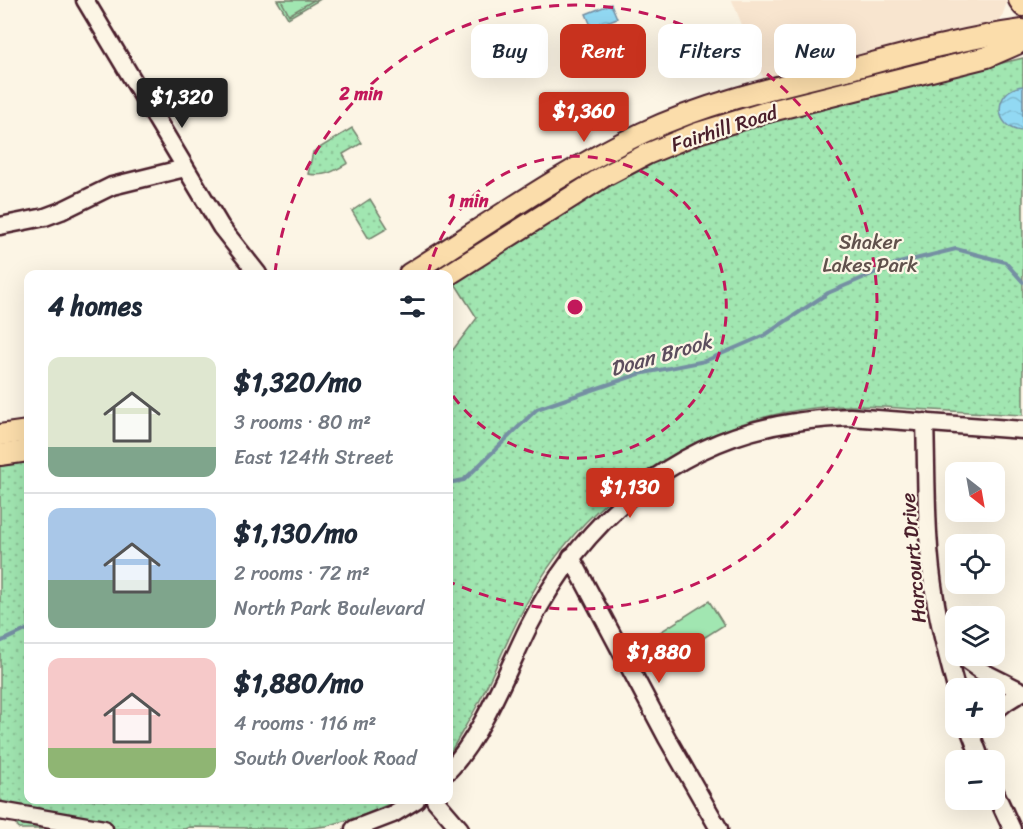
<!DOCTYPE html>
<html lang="en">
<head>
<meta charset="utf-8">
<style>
  :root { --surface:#fff; --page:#f6f6f7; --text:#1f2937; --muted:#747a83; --line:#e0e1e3; --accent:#c8321e }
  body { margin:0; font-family:Sriracha,sans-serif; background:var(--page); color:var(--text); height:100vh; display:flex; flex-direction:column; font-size:22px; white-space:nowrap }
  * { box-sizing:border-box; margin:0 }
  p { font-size:20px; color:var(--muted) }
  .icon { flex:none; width:33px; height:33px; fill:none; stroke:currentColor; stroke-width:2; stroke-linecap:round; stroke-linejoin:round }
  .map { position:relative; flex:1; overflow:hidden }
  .side { position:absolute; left:24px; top:270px; width:429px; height:534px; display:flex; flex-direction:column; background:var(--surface); border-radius:12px; box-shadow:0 6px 24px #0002 }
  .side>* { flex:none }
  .top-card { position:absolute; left:471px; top:24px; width:462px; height:54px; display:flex; gap:12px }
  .needle { width:39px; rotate:149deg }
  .fabs { position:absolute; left:945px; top:462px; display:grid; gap:12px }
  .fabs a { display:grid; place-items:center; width:60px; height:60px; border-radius:12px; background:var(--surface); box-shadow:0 6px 24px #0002; font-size:30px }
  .price { position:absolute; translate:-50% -51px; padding:0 14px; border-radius:6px; background:var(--accent); color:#fff; font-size:20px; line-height:39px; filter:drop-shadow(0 2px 3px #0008) }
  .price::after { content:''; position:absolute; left:50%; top:36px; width:18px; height:14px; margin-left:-9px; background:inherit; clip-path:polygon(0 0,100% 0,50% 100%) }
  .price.current { background:#222; color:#fff }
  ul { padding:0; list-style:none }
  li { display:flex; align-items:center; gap:18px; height:150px; padding:0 24px }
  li+li { border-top:2px solid var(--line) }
  li span { display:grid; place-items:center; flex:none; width:168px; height:120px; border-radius:12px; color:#555 }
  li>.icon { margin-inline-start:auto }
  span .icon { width:72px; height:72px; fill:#fffc; stroke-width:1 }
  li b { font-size:26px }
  h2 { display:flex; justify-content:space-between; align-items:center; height:72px; padding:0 24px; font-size:26px }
  .chip { padding:0 21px; border-radius:12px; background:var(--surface); box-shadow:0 6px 24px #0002; font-size:21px; line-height:54px }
  .chip.current { background:var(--accent); color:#fff }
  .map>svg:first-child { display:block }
  .built { fill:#f8e5cf }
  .grass { fill:url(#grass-tufts); stroke:#76826e; stroke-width:1.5 }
  .park { fill:url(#park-dots); stroke:#76826e; stroke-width:1.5 }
  .pitch { fill:#a1e6b1; stroke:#76826e; stroke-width:1.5 }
  .water { fill:url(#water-waves); stroke:#758fa3; stroke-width:1.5 }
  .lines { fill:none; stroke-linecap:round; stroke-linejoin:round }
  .stream { stroke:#758fa3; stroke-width:4 }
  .minor-casing { stroke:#4a1f2b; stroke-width:21 }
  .major-casing { stroke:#4a1f2b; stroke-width:24 }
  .minor { stroke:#fcf5e5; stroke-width:16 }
  .major { stroke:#fbddab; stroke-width:20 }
  .ring { fill:none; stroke:#c2185b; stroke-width:3; stroke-dasharray:10 8 }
  .labels { text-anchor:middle; stroke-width:4.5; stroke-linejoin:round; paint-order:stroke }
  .street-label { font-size:20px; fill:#4a1f2b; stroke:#fcf5e5 }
  .park-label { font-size:20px; fill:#60514c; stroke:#fcf5e5 }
  .water-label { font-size:21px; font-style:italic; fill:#5c4e5d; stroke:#fcf5e5 }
  .centre { fill:#c2185b; stroke:#fcf5e5; stroke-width:3 }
  .ring-label { font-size:18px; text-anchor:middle; font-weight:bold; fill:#c2185b; stroke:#fcf5e5; stroke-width:4.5; stroke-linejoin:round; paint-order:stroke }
</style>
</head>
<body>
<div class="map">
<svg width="1023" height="829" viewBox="0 0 1023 829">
  <defs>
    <pattern id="grass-tufts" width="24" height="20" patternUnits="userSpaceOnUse" patternTransform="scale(1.5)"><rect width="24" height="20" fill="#a1e6b1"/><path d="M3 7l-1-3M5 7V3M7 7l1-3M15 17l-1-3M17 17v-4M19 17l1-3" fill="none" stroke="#8cc598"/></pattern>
    <pattern id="park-dots" width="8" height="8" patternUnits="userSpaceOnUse" patternTransform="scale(1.5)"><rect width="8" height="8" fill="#a1e6b1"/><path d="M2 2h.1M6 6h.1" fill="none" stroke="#8cc598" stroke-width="1.8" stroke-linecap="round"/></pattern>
    <pattern id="water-waves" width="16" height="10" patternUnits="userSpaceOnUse" patternTransform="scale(1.5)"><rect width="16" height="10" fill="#92d9f3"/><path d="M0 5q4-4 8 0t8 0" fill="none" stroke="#7fbad0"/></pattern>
  </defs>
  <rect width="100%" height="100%" fill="#fcf5e5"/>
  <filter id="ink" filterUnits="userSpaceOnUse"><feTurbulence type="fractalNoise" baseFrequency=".0167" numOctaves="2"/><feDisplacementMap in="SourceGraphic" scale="12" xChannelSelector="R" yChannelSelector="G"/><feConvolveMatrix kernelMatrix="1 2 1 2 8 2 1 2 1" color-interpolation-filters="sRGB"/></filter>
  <g filter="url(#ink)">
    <!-- built -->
    <path class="built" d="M732 0H1006V5L1000 22 990 27 765 82Z"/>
    <!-- grass -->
    <g class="grass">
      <path d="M277 0H319L288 18Z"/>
      <path d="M975 47V51L800 92V90Z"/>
      <path d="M735 105 736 111 673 133 610 164 606 159 648 137Z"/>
      <path d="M587 169 591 174 433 274H421Z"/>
    </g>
    <!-- park -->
    <g class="park">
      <path d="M1023 58V415C987 413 950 411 914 409 881 407 847 404 814 408 698 421 587 495 530 597 510 632 496 669 478 704 469 721 458 738 449 755V355L477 318 454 282 626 175 682 150 722 135 775 118Z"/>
      <path d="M352 128 362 143 343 154 348 163C333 172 325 177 308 174L313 152Z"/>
      <path d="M370 199 388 228 369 239 352 211Z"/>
      <path d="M28 462V800H398L367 814 327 826 302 829 189 827 185 829H19L0 798V466Z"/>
    </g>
    <!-- pitch -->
    <g class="pitch">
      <path d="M281 0H314L289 15Z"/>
      <path d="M709 601 724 625 669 660 654 636Z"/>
    </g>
    <!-- water -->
    <g class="water">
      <path d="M611 4 617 18 592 28 586 14Z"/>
      <path d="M1023 86V131C993 130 992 89 1023 86Z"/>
    </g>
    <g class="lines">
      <!-- stream -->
      <g class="stream">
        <path d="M448 483 464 480 537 409 639 374 705 361 765 335 828 293 895 264 956 249 1005 262 1023 282"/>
        <path d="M0 642 28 629"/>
      </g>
      <!-- minor casing -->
      <g class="minor-casing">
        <g id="minor">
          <path d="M85 0 221 227 258 274"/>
          <path d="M0 226 45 217 61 211 112 186 185 168"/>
          <path d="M925 422C927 480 925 540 935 598 940 629 948 659 956 688"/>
          <path d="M571 557 667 738 719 829"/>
          <path d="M960 656 981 671 1023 692"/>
          <path d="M994 712 1006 702 1022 692"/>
          <path d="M969 728 981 760"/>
          <path d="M448 771C481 738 507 671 528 628 582 522 674 439 796 422 814 419 832 418 850 417L1023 430"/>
          <path d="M994 790 1012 829"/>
          <path d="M435 800 460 829"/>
          <path d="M0 811 104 829"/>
          <path d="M354 829 393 814 416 800"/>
        </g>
      </g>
      <!-- major casing -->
      <g class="major-casing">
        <g id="major">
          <path d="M1019 0 1023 6"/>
          <path d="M409 274C484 227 562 171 642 133 708 102 780 86 850 69 907 54 964 38 1023 30"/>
          <path d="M448 275 603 177 647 154 698 133 763 113 987 57 1017 44 1023 39"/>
          <path d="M0 435 28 431"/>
          <path d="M0 455 28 451"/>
        </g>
      </g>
      <!-- minor -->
      <use href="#minor" class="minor"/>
      <!-- major -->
      <use href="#major" class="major"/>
    </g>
  </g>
  <!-- distance rings -->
  <g class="ring">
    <path d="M428 274A151 151 0 1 1 449 390"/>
    <path d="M275 273A302 302 0 1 1 450 582"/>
  </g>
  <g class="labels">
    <!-- street labels -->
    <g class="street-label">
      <text transform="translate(724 128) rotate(-18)" y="7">Fairhill Road</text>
      <text transform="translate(913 558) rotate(-95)" y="7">Harcourt Drive</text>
    </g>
    <!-- park labels -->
    <g class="park-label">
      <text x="870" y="249">Shaker<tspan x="870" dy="23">Lakes Park</tspan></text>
    </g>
    <!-- water labels -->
    <g class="water-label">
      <text transform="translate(661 355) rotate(-16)" y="7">Doan Brook</text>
    </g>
  </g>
  <circle cx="575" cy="307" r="9" class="centre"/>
  <g class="ring-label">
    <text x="361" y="100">2 min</text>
    <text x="468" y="207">1 min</text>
  </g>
</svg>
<div class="fabs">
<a><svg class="needle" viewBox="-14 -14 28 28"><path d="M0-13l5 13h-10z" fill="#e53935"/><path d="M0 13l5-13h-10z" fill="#747a83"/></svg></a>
<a><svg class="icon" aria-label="locate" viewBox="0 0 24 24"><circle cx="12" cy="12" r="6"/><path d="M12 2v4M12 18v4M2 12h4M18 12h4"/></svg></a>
<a><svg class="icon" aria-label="layers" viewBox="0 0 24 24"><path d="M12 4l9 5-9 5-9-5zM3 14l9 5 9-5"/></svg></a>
<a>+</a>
<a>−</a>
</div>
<b class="price current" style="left:182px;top:129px">$1,320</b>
<b class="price" style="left:584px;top:143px">$1,360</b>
<b class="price" style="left:630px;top:519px">$1,130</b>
<b class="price" style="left:659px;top:684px">$1,880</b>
<div class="top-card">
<a class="chip">Buy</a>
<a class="chip current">Rent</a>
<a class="chip">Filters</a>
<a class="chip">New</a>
</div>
<section class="side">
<h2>4 homes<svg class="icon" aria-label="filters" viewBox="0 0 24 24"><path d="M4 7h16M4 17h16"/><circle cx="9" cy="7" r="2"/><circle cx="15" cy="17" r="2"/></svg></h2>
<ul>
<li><span style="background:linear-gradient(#dfe7d0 75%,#7fa58c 0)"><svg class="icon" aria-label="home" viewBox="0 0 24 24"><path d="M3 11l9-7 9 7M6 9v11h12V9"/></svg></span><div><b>$1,320/mo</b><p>3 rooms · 80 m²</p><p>East 124th Street</p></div></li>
<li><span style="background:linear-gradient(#a9c7e8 60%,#7fa58c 0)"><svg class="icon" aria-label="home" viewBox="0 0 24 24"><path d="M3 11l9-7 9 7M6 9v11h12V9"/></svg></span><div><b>$1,130/mo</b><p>2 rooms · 72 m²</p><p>North Park Boulevard</p></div></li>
<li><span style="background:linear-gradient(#f6c9c9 75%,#8fb573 0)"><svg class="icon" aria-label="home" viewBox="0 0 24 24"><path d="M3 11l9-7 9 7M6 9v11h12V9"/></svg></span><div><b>$1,880/mo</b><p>4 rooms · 116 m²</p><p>South Overlook Road</p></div></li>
</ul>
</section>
</div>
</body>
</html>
